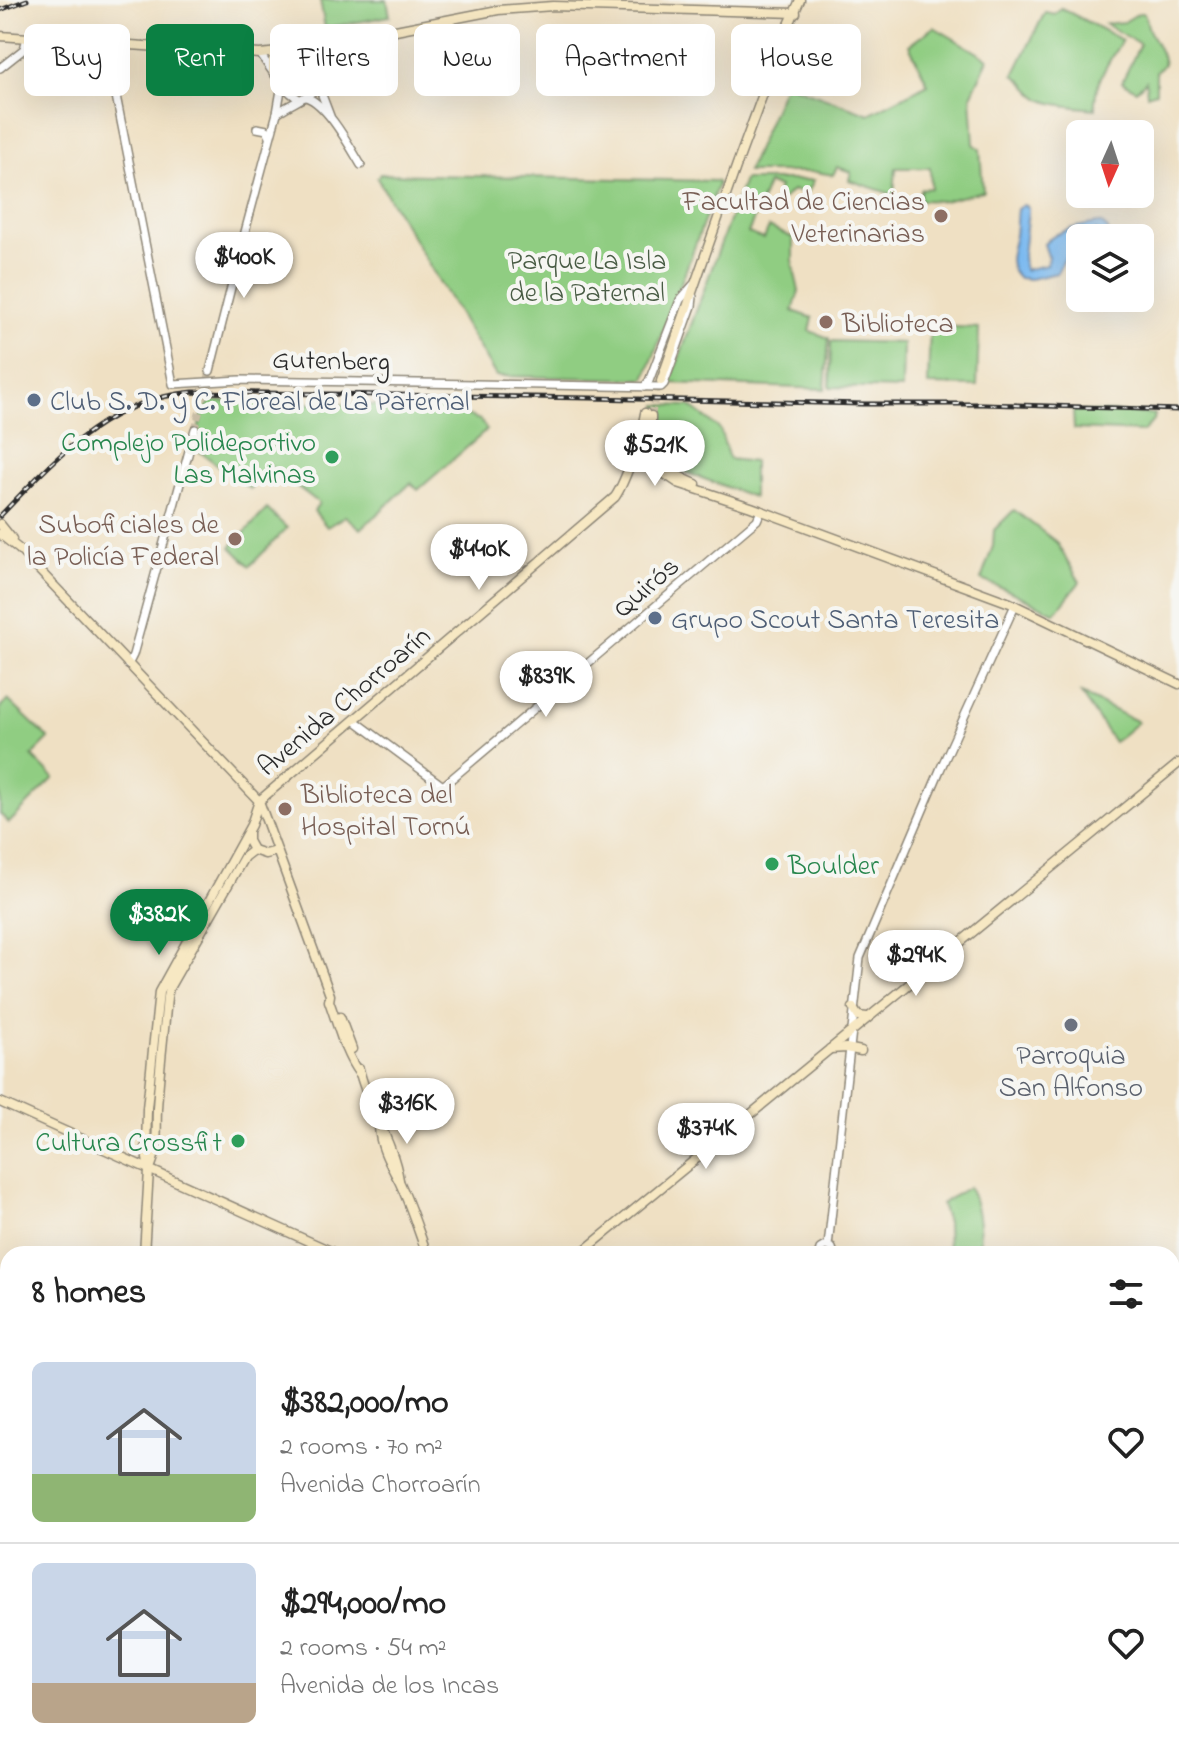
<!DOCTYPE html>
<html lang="en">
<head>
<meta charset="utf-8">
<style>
  :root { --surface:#fff; --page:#f2f2f2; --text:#222; --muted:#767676; --line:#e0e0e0; --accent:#0b8043 }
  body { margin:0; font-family:"Indie Flower",sans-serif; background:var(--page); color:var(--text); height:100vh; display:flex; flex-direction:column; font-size:30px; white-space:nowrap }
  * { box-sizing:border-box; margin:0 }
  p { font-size:26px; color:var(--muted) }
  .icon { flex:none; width:44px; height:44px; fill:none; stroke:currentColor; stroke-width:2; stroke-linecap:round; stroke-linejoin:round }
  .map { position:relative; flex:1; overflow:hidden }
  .side { position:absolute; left:0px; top:1246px; width:1180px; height:512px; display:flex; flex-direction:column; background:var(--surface); border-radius:24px 24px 0 0; box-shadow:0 8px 32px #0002 }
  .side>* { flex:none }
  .hud { position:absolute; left:24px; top:24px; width:1132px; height:72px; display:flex; gap:16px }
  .needle { width:52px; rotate:183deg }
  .buttons { position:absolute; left:1066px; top:120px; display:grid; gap:16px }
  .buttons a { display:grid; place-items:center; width:88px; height:88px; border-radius:12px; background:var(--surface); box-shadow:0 8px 32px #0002; font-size:40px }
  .price { position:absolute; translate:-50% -68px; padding:0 18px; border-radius:28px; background:#fff; color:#222; font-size:26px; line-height:52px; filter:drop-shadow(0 2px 4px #0008) }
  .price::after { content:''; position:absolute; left:50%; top:48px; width:24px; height:18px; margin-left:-12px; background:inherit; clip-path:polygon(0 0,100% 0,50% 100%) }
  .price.active { background:var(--accent); color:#fff }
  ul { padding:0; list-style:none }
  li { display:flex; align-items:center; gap:24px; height:200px; padding:0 32px }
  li+li { border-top:2px solid var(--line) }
  li span { display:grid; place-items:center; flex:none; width:224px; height:160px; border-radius:12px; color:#555 }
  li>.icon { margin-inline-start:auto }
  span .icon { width:96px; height:96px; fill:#fffc; stroke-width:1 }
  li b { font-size:34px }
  h2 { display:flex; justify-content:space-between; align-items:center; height:96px; padding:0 32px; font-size:34px }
  .chip { padding:0 28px; border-radius:12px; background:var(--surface); box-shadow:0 8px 32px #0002; font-size:28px; line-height:72px }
  .chip.active { background:var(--accent); color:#fff }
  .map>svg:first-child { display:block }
  .green { fill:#90cd82; stroke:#5e7c56; stroke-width:2 }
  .water { fill:#7cbaf0; stroke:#54728e; stroke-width:2 }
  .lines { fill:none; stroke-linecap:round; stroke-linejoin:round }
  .tertiary-tunnel { stroke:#c8bca5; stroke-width:7; stroke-dasharray:7 3.5; stroke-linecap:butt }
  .secondary-tunnel { stroke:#c8bca5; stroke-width:8; stroke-dasharray:8 4; stroke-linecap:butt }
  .tertiary-casing { stroke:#8d8677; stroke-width:10 }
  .secondary-casing { stroke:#8d8677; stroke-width:11 }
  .tertiary { stroke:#fff; stroke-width:7 }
  .secondary { stroke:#f7e8c3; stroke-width:8 }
  .rail-casing { stroke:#2b2b2b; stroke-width:5 }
  .rail { stroke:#f6f6f2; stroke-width:2; stroke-dasharray:6; stroke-linecap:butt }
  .education-dot { fill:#8d6e63; stroke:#f6f6f2; stroke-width:3 }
  .service-dot { fill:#5c6f8a; stroke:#f6f6f2; stroke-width:3 }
  .leisure-dot { fill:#2e9e5b; stroke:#f6f6f2; stroke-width:3 }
  .worship-dot { fill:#6b7280; stroke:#f6f6f2; stroke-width:3 }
  .labels { text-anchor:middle; stroke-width:8; stroke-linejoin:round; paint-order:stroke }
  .education-label { font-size:28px; fill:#785e54; stroke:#f6f6f2; text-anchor:end }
  .park-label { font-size:28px; fill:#495c45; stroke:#f6f6f2 }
  .street-label { font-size:28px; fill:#2b2b2b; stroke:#f6f6f2 }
  .service-label { font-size:28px; fill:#4e5e75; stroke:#f6f6f2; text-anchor:start }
  .leisure-label { font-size:28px; fill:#27864d; stroke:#f6f6f2; text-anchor:end }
  .worship-label { font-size:28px; fill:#5b616d; stroke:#f6f6f2 }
</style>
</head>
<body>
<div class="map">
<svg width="1179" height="1758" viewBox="0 0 1179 1758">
  <rect width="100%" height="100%" fill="#f6f6f2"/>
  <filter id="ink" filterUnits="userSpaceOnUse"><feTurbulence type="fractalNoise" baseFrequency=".0125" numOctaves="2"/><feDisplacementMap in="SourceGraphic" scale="16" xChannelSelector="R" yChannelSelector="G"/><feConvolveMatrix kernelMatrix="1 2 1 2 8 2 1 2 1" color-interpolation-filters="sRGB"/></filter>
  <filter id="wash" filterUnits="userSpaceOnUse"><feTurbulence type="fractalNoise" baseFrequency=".006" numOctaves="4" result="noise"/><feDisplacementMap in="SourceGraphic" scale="32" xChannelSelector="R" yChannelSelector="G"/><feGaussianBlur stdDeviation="1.8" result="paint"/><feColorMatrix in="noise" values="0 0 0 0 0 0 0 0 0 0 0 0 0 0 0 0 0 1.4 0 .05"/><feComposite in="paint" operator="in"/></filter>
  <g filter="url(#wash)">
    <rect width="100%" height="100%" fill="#efe0c3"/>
    <!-- green -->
    <g class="green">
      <path d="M320 0H387L390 16 325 28Z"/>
      <path d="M1061 8 1122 40C1109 62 1093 83 1095 109 1080 107 1056 106 1043 100 1030 94 1026 81 1014 75L1045 12 1054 14Z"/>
      <path d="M1139 13H1144C1147 19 1147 26 1150 32 1156 43 1162 51 1164 64L1156 71V92L1147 95 1146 81 1136 90 1122 82 1140 44 1105 24 1124 22Z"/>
      <path d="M934 27 988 59 971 96 974 144 980 149 983 191 944 201 920 200V189L931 188 930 168H896L894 195 849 180 851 172 837 167 833 175 816 172H747L785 83 869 114 928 84 909 45Z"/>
      <path d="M319 51 323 54 311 89 305 94H296L276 68 277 58Z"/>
      <path d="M380 174 716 181 718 184 645 379 496 376 377 178Z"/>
      <path d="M744 180H814L807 194 793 190 782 200 775 198 779 187 768 184 748 233 764 239 769 227 793 238V265L799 291 793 311 813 318 810 331 829 338 825 389 670 383Z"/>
      <path d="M930 326 979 328 977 386 928 385Z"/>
      <path d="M831 341 903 343 902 389 830 387Z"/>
      <path d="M211 401 447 407 480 420 487 430 418 490 411 483 361 529 345 516 327 527 314 511 319 503 270 466 250 489 195 448C198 431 200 413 211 401Z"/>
      <path d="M658 405 690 406 720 429 729 459 753 462V497L680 470C652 456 657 432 658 405Z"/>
      <path d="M1073 411 1155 414 1154 420 1143 432 1074 429Z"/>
      <path d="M267 509 287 528 250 566 231 547Z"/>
      <path d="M1014 510 1056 542 1080 582 1055 613 1005 589 981 580 993 546 994 530Z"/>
      <path d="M1081 694 1138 722 1114 742Z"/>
      <path d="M8 700 49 739 32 756 54 778 9 823 0 814V708Z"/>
      <path d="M969 1187C979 1208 980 1228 980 1250L948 1249 947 1222 941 1204Z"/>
    </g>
    <!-- water -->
    <path class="water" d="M1023 205 1028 207V211L1023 255 1024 270 1047 265 1048 256 1044 244C1058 229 1080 226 1099 223 1106 225 1110 231 1110 238H1099L1098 232 1096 230 1090 235 1091 238H1080V247L1067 254 1057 273 1030 279 1019 278C1004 264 1012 251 1015 235 1016 227 1016 218 1017 209Z"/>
  </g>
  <g filter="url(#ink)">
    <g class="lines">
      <!-- tertiary-tunnel -->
      <path class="tertiary-tunnel" d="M195 429 210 371"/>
      <!-- secondary-tunnel -->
      <path class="secondary-tunnel" d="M651 416 656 391 660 383"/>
      <!-- tertiary casing -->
      <g class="tertiary-casing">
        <g id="tertiary">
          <path d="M106 45 173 384 240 380 661 387 664 384 692 306 693 297"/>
          <path d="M260 54C272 70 282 89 299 99"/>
          <path d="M0 68 24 49 27 38"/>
          <path d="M306 97C327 104 349 145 361 165"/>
          <path d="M277 113C292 102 311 97 320 84"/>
          <path d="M330 116 322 95 320 84 331 43"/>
          <path d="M257 128 267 130 270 136"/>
          <path d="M210 371 245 232 277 113 282 84"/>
          <path d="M644 387 649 381 680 300 693 285"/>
          <path d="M128 665 133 655 195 429"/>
          <path d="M354 720 443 786 757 520 761 511"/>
          <path d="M828 1246 860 958 940 770 1015 605"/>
          <path d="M819 1254 820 1249 825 1246 832 1248 834 1254"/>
          <path d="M1172 1301 1179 1297"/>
          <path d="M1172 1681 1179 1676"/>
          <path d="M1172 1689 1179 1685"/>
          <path d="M437 1758 450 1750"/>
          <path d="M1048 1758 1059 1750"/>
          <path d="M1062 1758 1075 1750"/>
        </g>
      </g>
      <!-- secondary casing -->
      <g class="secondary-casing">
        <g id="secondary">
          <path d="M0 36 260 54 288 51 498 10 553 6 796 13"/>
          <path d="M273 71V60L276 53"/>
          <path d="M661 381 736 167 787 29 800 0"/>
          <path d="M651 416C650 457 659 469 696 484"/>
          <path d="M644 431 646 445 652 461 660 471 678 483 751 507 1010 603 1179 684"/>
          <path d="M0 524 12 539"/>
          <path d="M0 534 19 549 259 801 330 995 329 1001C338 1025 344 1053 359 1073"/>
          <path d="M248 832V841L253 850 265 854 277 851"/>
          <path d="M853 1008 858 1016 867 1017"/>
          <path d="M340 1017 352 1049"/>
          <path d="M830 1049 846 1048 861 1051"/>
          <path d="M359 1069C368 1108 393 1141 399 1180"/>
          <path d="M0 1102 337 1254"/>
          <path d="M379 1126C380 1147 389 1162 399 1181 410 1204 418 1230 427 1254"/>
          <path d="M149 1170C159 1152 156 1129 157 1109 159 1072 164 1034 167 997L169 988 244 857 253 850"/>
          <path d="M144 1254 149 1170 146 1152 147 1108 159 992 251 825 259 801 615 497C626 481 642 433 645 413"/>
          <path d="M580 1254 1179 763"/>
          <path d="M0 1512 8 1514"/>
          <path d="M0 1620 8 1615"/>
          <path d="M0 1634 8 1629"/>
          <path d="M609 1750 617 1758"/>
          <path d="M743 1750 747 1758"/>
          <path d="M1027 1750 1036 1758"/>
        </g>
      </g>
      <!-- tertiary -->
      <use href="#tertiary" class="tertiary"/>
      <!-- secondary -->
      <use href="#secondary" class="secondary"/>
      <!-- rail casing -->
      <g class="rail-casing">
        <g id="rail">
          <path d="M0 10 27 0"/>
          <path d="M0 516C57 457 106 400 193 392L590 398 864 404H982L1179 410"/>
        </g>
      </g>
      <!-- rail -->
      <use href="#rail" class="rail"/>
    </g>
  </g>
  <!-- markers -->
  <g class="education-dot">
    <circle cx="941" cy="216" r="8"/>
    <circle cx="826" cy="322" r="8"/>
    <circle cx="235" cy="539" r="8"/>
    <circle cx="285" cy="809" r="8"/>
  </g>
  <g class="service-dot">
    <circle cx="34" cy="400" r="8"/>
    <circle cx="655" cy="618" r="8"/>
  </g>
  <g class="leisure-dot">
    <circle cx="332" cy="457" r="8"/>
    <circle cx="772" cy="864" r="8"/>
    <circle cx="238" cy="1141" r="8"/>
  </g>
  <circle class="worship-dot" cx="1071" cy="1025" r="8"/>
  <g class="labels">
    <!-- education labels -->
    <g class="education-label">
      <text x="925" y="210">Facultad de Ciencias<tspan x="925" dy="32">Veterinarias</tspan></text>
      <text x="842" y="332" text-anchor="start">Biblioteca</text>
      <text x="219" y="533">Suboficiales de<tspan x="219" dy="32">la Policía Federal</tspan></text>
      <text x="301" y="803" text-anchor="start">Biblioteca del<tspan x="301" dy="32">Hospital Tornú</tspan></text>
    </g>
    <!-- park labels -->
    <g class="park-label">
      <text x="587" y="269">Parque La Isla<tspan x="587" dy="32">de la Paternal</tspan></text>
    </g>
    <!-- street labels -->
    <g class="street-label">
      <text transform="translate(331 359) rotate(1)" y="10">Gutenberg</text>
      <text transform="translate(645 586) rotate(-41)" y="10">Quirós</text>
      <text transform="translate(343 700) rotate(-40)" y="10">Avenida Chorroarín</text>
    </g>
    <!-- service labels -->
    <g class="service-label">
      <text x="50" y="410">Club S. D. y C. Floreal de La Paternal</text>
      <text x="671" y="628">Grupo Scout Santa Teresita</text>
    </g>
    <!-- leisure labels -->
    <g class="leisure-label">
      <text x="316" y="451">Complejo Polideportivo<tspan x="316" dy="32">Las Malvinas</tspan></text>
      <text x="788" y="874" text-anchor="start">Boulder</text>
      <text x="222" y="1151">Cultura Crossfit</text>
    </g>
    <!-- worship labels -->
    <g class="worship-label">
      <text x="1071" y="1064">Parroquia<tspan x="1071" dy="32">San Alfonso</tspan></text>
    </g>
  </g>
</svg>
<div class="buttons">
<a><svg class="needle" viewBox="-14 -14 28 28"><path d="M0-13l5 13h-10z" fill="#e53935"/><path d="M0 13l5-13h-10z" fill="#767676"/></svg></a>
<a><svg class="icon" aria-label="layers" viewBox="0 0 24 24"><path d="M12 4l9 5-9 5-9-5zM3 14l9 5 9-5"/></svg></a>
</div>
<b class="price" style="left:244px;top:300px">$400K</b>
<b class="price" style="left:655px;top:488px">$521K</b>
<b class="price" style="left:479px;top:592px">$440K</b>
<b class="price" style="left:546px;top:719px">$839K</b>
<b class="price active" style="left:159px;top:957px">$382K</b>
<b class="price" style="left:916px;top:998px">$294K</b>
<b class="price" style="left:407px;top:1146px">$316K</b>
<b class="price" style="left:706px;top:1171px">$374K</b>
<div class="hud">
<a class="chip">Buy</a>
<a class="chip active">Rent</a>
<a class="chip">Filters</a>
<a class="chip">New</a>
<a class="chip">Apartment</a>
<a class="chip">House</a>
</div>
<section class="side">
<h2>8 homes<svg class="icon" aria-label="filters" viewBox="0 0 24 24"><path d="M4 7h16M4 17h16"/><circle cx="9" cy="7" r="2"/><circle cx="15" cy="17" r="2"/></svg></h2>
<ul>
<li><span style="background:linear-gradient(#c9d6e8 70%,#8fb573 0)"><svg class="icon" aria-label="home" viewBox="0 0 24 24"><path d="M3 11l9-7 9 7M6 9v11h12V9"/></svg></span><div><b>$382,000/mo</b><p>2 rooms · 70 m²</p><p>Avenida Chorroarín</p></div><svg class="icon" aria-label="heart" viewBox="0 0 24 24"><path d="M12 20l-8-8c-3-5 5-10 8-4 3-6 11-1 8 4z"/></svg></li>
<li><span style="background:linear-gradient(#c9d6e8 75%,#b9a48a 0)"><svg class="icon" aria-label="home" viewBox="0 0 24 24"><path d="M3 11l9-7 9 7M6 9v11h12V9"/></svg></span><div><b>$294,000/mo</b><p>2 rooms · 54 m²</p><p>Avenida de los Incas</p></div><svg class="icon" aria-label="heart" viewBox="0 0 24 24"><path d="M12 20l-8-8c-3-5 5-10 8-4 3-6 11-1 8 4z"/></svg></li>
</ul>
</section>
</div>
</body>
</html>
